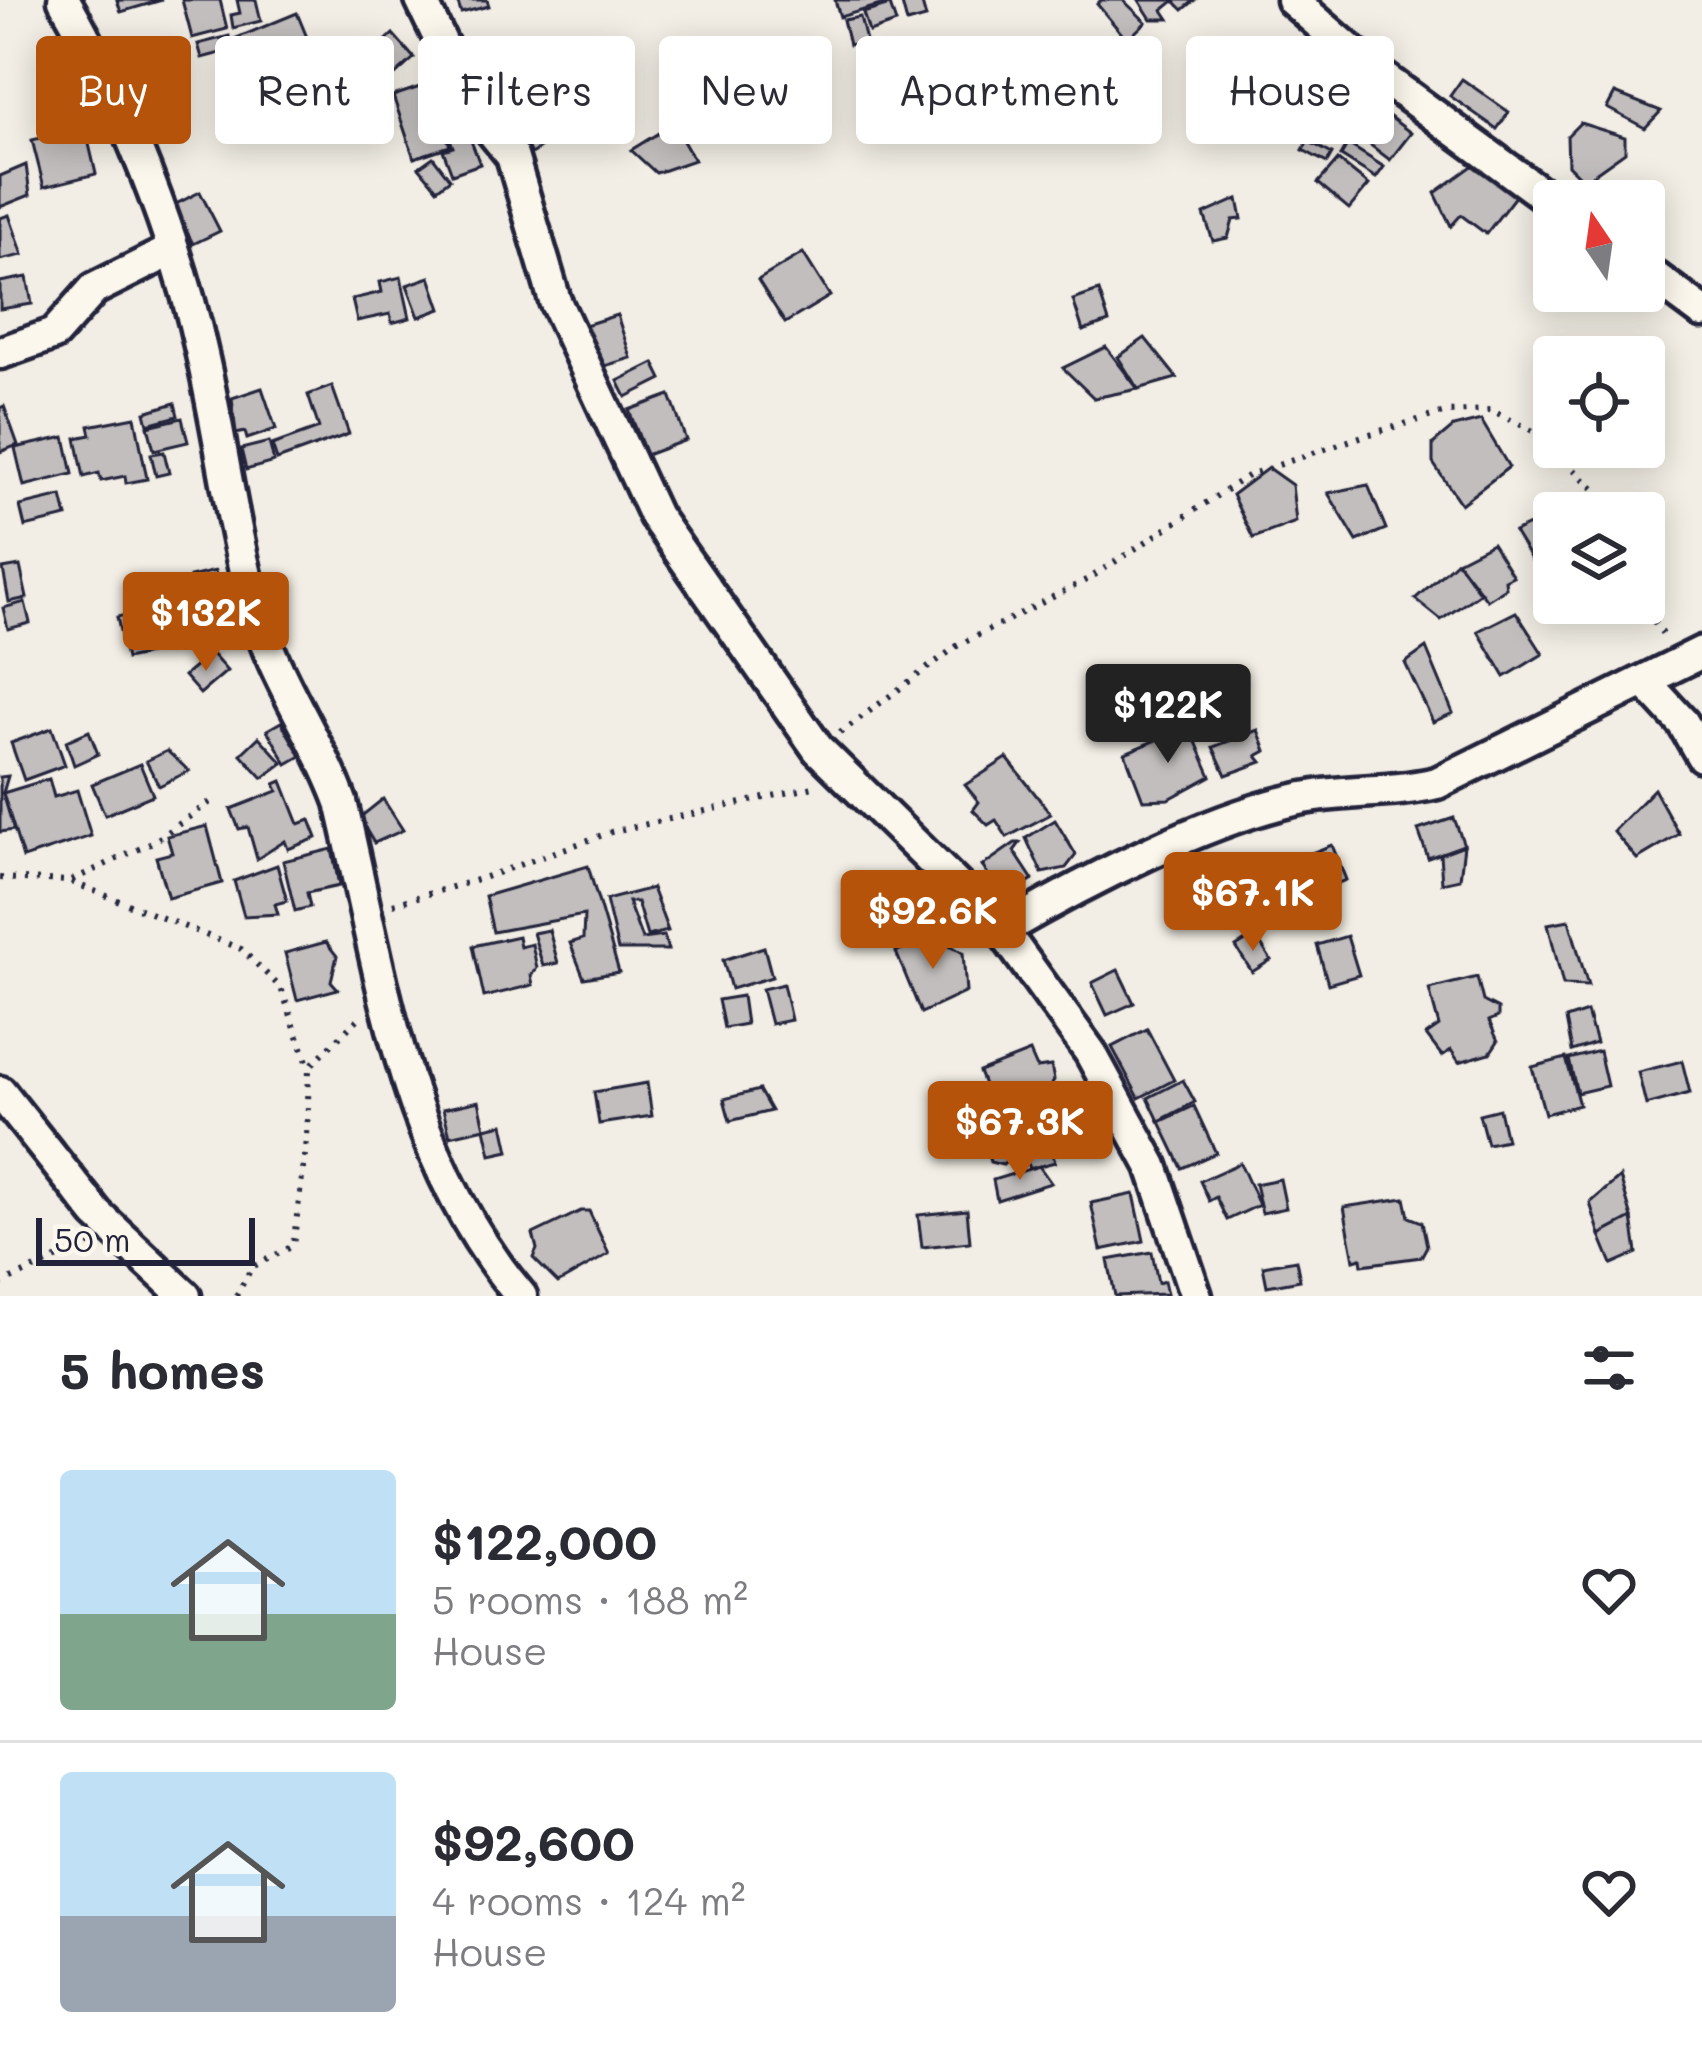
<!DOCTYPE html>
<html lang="en">
<head>
<meta charset="utf-8">
<style>
  :root { --surface:#fff; --page:#f7f7f7; --text:#2b2b33; --muted:#7c7c81; --line:#e1e1e2; --accent:#b45309 }
  body { margin:0; font-family:Mali,sans-serif; background:var(--page); color:var(--text); height:100vh; display:flex; flex-direction:column; font-size:45px; white-space:nowrap }
  * { box-sizing:border-box; margin:0 }
  p { font-size:39px; color:var(--muted) }
  .icon { flex:none; width:66px; height:66px; fill:none; stroke:currentColor; stroke-width:2; stroke-linecap:round; stroke-linejoin:round }
  .map { position:relative; height:1296px; overflow:hidden }
  .details { display:flex; flex-direction:column; background:var(--surface); flex:1 }
  .details>* { flex:none }
  .top-card { position:absolute; left:36px; top:36px; width:1632px; height:108px; display:flex; gap:24px }
  .needle { width:78px; rotate:347deg }
  .buttons { position:absolute; left:1533px; top:180px; display:grid; gap:24px }
  .buttons a { display:grid; place-items:center; width:132px; height:132px; border-radius:12px; background:var(--surface); box-shadow:0 6px 30px #0003; font-size:60px }
  .scale { position:absolute; left:36px; bottom:30px; width:219px; box-sizing:border-box; padding-left:12px; border:6px solid #22223b; border-top:0; font-size:33px; line-height:42px; white-space:nowrap; color:#22223b; -webkit-text-stroke:9px #fbf7ec; paint-order:stroke }
  .price { position:absolute; translate:-50% -102px; padding:0 27px; border-radius:12px; background:var(--accent); color:#fff; font-size:39px; line-height:78px; filter:drop-shadow(0 3px 6px #0008) }
  .price::after { content:''; position:absolute; left:50%; top:72px; width:36px; height:27px; margin-left:-18px; background:inherit; clip-path:polygon(0 0,100% 0,50% 100%) }
  .price.current { background:#222; color:#fff }
  ul { padding:0; list-style:none }
  li { display:flex; align-items:center; gap:36px; height:300px; padding:0 60px }
  li+li { border-top:3px solid var(--line) }
  li span { display:grid; place-items:center; flex:none; width:336px; height:240px; border-radius:12px; color:#555 }
  li>.icon { margin-inline-start:auto }
  span .icon { width:144px; height:144px; fill:#fffc; stroke-width:1 }
  li b { font-size:51px }
  h2 { display:flex; justify-content:space-between; align-items:center; height:144px; padding:0 60px; font-size:51px }
  .tag { padding:0 42px; border-radius:12px; background:var(--surface); box-shadow:0 6px 30px #0003; font-size:42px; line-height:108px }
  .tag.current { background:var(--accent); color:#fff }
  .map>svg:first-child { display:block }
  .building { fill:#c2bebe; stroke:#22223b; stroke-width:3 }
  .lines { fill:none; stroke-linecap:round; stroke-linejoin:round }
  .street-casing { stroke:#22223b; stroke-width:39 }
  .path { stroke:#22223b; stroke-width:6; stroke-dasharray:3 9; stroke-linecap:butt }
  .street { stroke:#fbf7ec; stroke-width:30 }
</style>
</head>
<body>
<div class="map">
<svg width="1702" height="1296" viewBox="0 0 1702 1296">
  <rect width="100%" height="100%" fill="#f2eee5"/>
  <filter id="ink" filterUnits="userSpaceOnUse"><feTurbulence type="fractalNoise" baseFrequency=".00833" numOctaves="2"/><feDisplacementMap in="SourceGraphic" scale="24" xChannelSelector="R" yChannelSelector="G"/><feConvolveMatrix kernelMatrix="1 2 1 2 8 2 1 2 1" color-interpolation-filters="sRGB"/></filter>
  <g filter="url(#ink)">
    <!-- building -->
    <g class="building">
      <path d="M117 0H162L121 12Z"/>
      <path d="M182 0H220L227 29 192 38Z"/>
      <path d="M237 0H256L261 21 233 28 231 15 240 13Z"/>
      <path d="M457 0H487L489 6 461 13Z"/>
      <path d="M835 0H890L891 2 840 17Z"/>
      <path d="M901 0H921L926 18 907 23Z"/>
      <path d="M1101 0H1123L1146 22 1127 40 1097 4Z"/>
      <path d="M1139 0H1195L1183 10 1174 1 1163 10 1169 19H1151Z"/>
      <path d="M890 5 896 23 869 32 863 13Z"/>
      <path d="M297 13 308 40 293 46 300 62 252 82 234 39Z"/>
      <path d="M860 17 866 41 849 45 843 20Z"/>
      <path d="M393 34 414 58 381 88 360 65Z"/>
      <path d="M229 36 232 50 202 58 198 44Z"/>
      <path d="M584 44 618 96 600 101 589 84 549 110 564 132 531 154 496 102Z"/>
      <path d="M347 53 374 94 355 106 329 65Z"/>
      <path d="M1462 79 1509 112 1497 129 1450 96Z"/>
      <path d="M1342 81 1376 107 1355 134 1321 109Z"/>
      <path d="M429 84 450 146 414 158 393 96Z"/>
      <path d="M1615 93 1661 111 1645 128 1607 108Z"/>
      <path d="M1378 108 1411 133 1390 160 1357 135Z"/>
      <path d="M1580 123 1625 137V152L1584 181 1568 165 1567 136Z"/>
      <path d="M673 124 694 160 656 173 631 150Z"/>
      <path d="M85 127 96 174 44 187 32 140Z"/>
      <path d="M468 133 480 164 452 174 443 150 453 147 450 139Z"/>
      <path d="M1308 141 1332 154 1327 163 1303 150Z"/>
      <path d="M1348 144 1384 167 1376 178 1341 156Z"/>
      <path d="M433 157 450 179 437 189 419 167Z"/>
      <path d="M1338 160 1369 185 1349 209 1318 183Z"/>
      <path d="M1475 164 1516 195 1486 234 1461 215 1451 226 1435 193Z"/>
      <path d="M26 165 30 195 0 207V176Z"/>
      <path d="M200 192 220 231 193 244 174 205Z"/>
      <path d="M1238 199 1242 219 1233 220 1228 238 1213 241 1204 214Z"/>
      <path d="M9 215 23 255 0 260V218Z"/>
      <path d="M803 253 830 296 785 323 758 280Z"/>
      <path d="M27 277 32 304 0 309V282Z"/>
      <path d="M401 277 410 318 392 323 390 314 357 321 352 299 382 292 380 282Z"/>
      <path d="M430 277 441 309 419 317 407 285Z"/>
      <path d="M1099 291 1109 322 1083 331 1073 300Z"/>
      <path d="M617 315 631 358 595 369 582 326Z"/>
      <path d="M1145 338 1177 378 1138 389 1118 357Z"/>
      <path d="M1106 347 1138 389 1094 398 1063 368Z"/>
      <path d="M654 363 662 379 626 397 618 381Z"/>
      <path d="M332 386 349 434 277 460 272 445 319 428 308 395Z"/>
      <path d="M262 388 276 429 247 439 245 432 236 434 232 398Z"/>
      <path d="M670 395 686 440 646 455 629 410Z"/>
      <path d="M175 403 178 416 148 424 145 412Z"/>
      <path d="M4 406 18 445 0 452V408Z"/>
      <path d="M135 417 147 479 126 483 125 476 101 481 99 473 84 477 76 438 91 435 89 426Z"/>
      <path d="M182 418 188 442 154 450 148 426Z"/>
      <path d="M1481 420 1509 467 1461 504 1433 463V444L1453 427Z"/>
      <path d="M65 437 73 474 24 486 15 448Z"/>
      <path d="M269 442 274 462 246 470 241 449Z"/>
      <path d="M164 452 169 473 156 476 151 454Z"/>
      <path d="M1268 468 1292 485 1296 522 1253 538 1232 495Z"/>
      <path d="M1368 485 1386 529 1357 541 1328 493Z"/>
      <path d="M62 496 67 517 25 527 20 506Z"/>
      <path d="M1538 521 1551 549 1532 561 1514 532Z"/>
      <path d="M1492 543 1513 576 1505 580 1506 588 1487 600 1457 561Z"/>
      <path d="M1457 561 1480 593 1441 620 1415 599Z"/>
      <path d="M20 566 27 598 9 602 3 569Z"/>
      <path d="M215 571 222 601 197 606 190 577Z"/>
      <path d="M25 602 30 623 8 629 3 608Z"/>
      <path d="M154 608 163 651 126 659 117 617Z"/>
      <path d="M1516 612 1543 654 1505 677 1478 631Z"/>
      <path d="M1426 648 1453 713 1433 722 1405 663Z"/>
      <path d="M211 653 227 671 200 694 184 676Z"/>
      <path d="M281 722 301 756 287 764 267 730Z"/>
      <path d="M1189 726 1211 776 1169 799 1143 800 1125 753Z"/>
      <path d="M52 728 65 765 24 780 11 743Z"/>
      <path d="M1258 730 1266 751 1257 756 1262 762 1226 775 1213 747Z"/>
      <path d="M89 731 98 754 74 765 66 741Z"/>
      <path d="M259 737 283 763 263 778 241 754Z"/>
      <path d="M167 751 189 771 159 786 146 761Z"/>
      <path d="M1007 758 1051 814 1007 837 996 820 988 825 973 810 979 802 965 785Z"/>
      <path d="M140 764 153 795 105 815 92 784Z"/>
      <path d="M8 776 3 793 14 830 0 832V777Z"/>
      <path d="M49 779 54 797 77 790 91 836 23 858 3 793Z"/>
      <path d="M282 781 299 824 310 820 317 838 288 849 285 841 257 859 248 827 239 829 231 809 278 791 275 784Z"/>
      <path d="M1654 789 1679 834 1637 859 1613 831Z"/>
      <path d="M383 799 403 830 374 843 359 818Z"/>
      <path d="M1454 818 1464 845 1428 858 1418 830Z"/>
      <path d="M1055 820 1076 855 1066 868 1042 873 1026 838Z"/>
      <path d="M207 826 222 883 168 898 156 857 172 853 167 836Z"/>
      <path d="M1015 843H1020L1014 851 1033 880 1005 899 982 866Z"/>
      <path d="M1332 845 1346 880 1303 897 1288 862Z"/>
      <path d="M1464 845 1460 879 1442 883 1440 854Z"/>
      <path d="M332 849 339 886 307 893 310 907 295 911 283 861Z"/>
      <path d="M277 865 287 901 275 904 278 914 244 916 234 881Z"/>
      <path d="M588 866 619 972 584 978 570 943 583 939 584 915 493 932 485 896Z"/>
      <path d="M652 888 668 931 647 936 637 902H628L642 939 664 936 668 950H618L606 900Z"/>
      <path d="M1569 920 1588 986 1563 985 1548 924Z"/>
      <path d="M549 930 558 963 543 966 533 933Z"/>
      <path d="M932 935 963 953 966 992 921 1013 896 952Z"/>
      <path d="M1255 935 1271 960 1252 972 1236 947Z"/>
      <path d="M518 936 520 947 532 944 537 968 531 975 533 985 484 997 473 946Z"/>
      <path d="M1347 936 1359 975 1328 984 1317 945Z"/>
      <path d="M326 942 337 956 331 981 338 989 297 1000 285 953Z"/>
      <path d="M764 947 772 977 731 989 723 960Z"/>
      <path d="M1118 970 1134 1003 1107 1015 1092 983Z"/>
      <path d="M1477 977 1483 1001 1498 1009V1017L1489 1021 1498 1041 1490 1053 1459 1062 1451 1050 1442 1056 1426 1035 1439 1026 1429 989Z"/>
      <path d="M783 984 791 1020 771 1024 762 989Z"/>
      <path d="M742 996 746 1024 724 1028 718 1000Z"/>
      <path d="M1587 1012 1596 1043 1572 1051 1566 1019Z"/>
      <path d="M1147 1029 1174 1080 1139 1098 1112 1047Z"/>
      <path d="M1599 1051 1607 1086 1577 1093 1569 1059Z"/>
      <path d="M1030 1052 1037 1068 1051 1066 1054 1080 1041 1107 999 1123 979 1072Z"/>
      <path d="M1566 1058 1579 1105 1545 1114 1532 1067Z"/>
      <path d="M1682 1061 1690 1093 1646 1105 1638 1072Z"/>
      <path d="M1183 1080 1195 1102 1159 1121 1148 1098Z"/>
      <path d="M647 1083 652 1116 599 1124 594 1092Z"/>
      <path d="M759 1090 771 1111 730 1121 724 1099Z"/>
      <path d="M479 1101 485 1128 450 1136 443 1109Z"/>
      <path d="M1194 1106 1216 1153 1182 1168 1160 1122Z"/>
      <path d="M1499 1109 1506 1140 1487 1144 1479 1114Z"/>
      <path d="M1042 1114 1055 1162 1029 1169 1014 1124Z"/>
      <path d="M503 1124 509 1151 491 1155 485 1128Z"/>
      <path d="M1009 1126 1017 1151 1003 1165 990 1162 982 1134Z"/>
      <path d="M1240 1163 1259 1205 1227 1220 1216 1197 1209 1201 1200 1181Z"/>
      <path d="M1039 1166 1051 1183 997 1200 993 1180Z"/>
      <path d="M1620 1177 1632 1218 1600 1235 1590 1203Z"/>
      <path d="M1280 1179 1286 1208 1262 1213 1255 1184Z"/>
      <path d="M1134 1194 1144 1241 1101 1250 1091 1203Z"/>
      <path d="M1405 1198 1409 1217 1422 1222 1427 1246 1421 1257 1362 1265 1361 1258 1354 1260 1344 1207Z"/>
      <path d="M967 1210 970 1242 922 1247 918 1215Z"/>
      <path d="M581 1211H589L609 1254 558 1283 533 1258 537 1249 533 1234Z"/>
      <path d="M1632 1218 1637 1253 1612 1264 1600 1235Z"/>
      <path d="M1152 1252 1158 1283 1164 1281 1167 1294 1115 1296 1108 1260Z"/>
      <path d="M1296 1260 1300 1280 1267 1286 1263 1266Z"/>
    </g>
    <g class="lines">
      <!-- street casing -->
      <g class="street-casing">
        <g id="street">
          <path d="M64 0C122 101 176 236 201 350 221 436 231 524 255 610 274 679 317 736 341 802 382 973 403 1158 521 1296"/>
          <path d="M421 0 472 107 512 156 555 301 655 516 818 749 1002 930 1090 1052 1152 1166 1196 1296"/>
          <path d="M1292 0 1374 71 1554 203"/>
          <path d="M1644 269 1702 312"/>
          <path d="M0 353 54 334 94 289 170 251"/>
          <path d="M1646 683 1683 723 1702 756"/>
          <path d="M1002 930C1083 883 1208 818 1299 799 1345 789 1391 794 1437 783L1702 652"/>
          <path d="M0 1092 97 1214 185 1296"/>
        </g>
      </g>
      <!-- path -->
      <g class="path">
        <path d="M1639 603 1666 638"/>
        <path d="M840 733 957 646 1090 578 1249 475 1363 436 1446 412 1491 410 1537 433 1602 497 1607 513"/>
        <path d="M0 878 69 881 241 949 281 988 309 1067"/>
        <path d="M72 880 152 843 212 801"/>
        <path d="M393 904 480 879 611 832 818 786"/>
        <path d="M0 1284 90 1244"/>
        <path d="M236 1296 252 1267 293 1246 307 1140 309 1067 362 1015"/>
      </g>
      <!-- street -->
      <use href="#street" class="street"/>
    </g>
  </g>
</svg>
<div class="buttons">
<a><svg class="needle" viewBox="-14 -14 28 28"><path d="M0-13l5 13h-10z" fill="#e53935"/><path d="M0 13l5-13h-10z" fill="#7c7c81"/></svg></a>
<a><svg class="icon" aria-label="locate" viewBox="0 0 24 24"><circle cx="12" cy="12" r="6"/><path d="M12 2v4M12 18v4M2 12h4M18 12h4"/></svg></a>
<a><svg class="icon" aria-label="layers" viewBox="0 0 24 24"><path d="M12 4l9 5-9 5-9-5zM3 14l9 5 9-5"/></svg></a>
</div>
<div class="scale">50 m</div>
<b class="price" style="left:206px;top:674px">$132K</b>
<b class="price current" style="left:1168px;top:766px">$122K</b>
<b class="price" style="left:1253px;top:954px">$67.1K</b>
<b class="price" style="left:933px;top:972px">$92.6K</b>
<b class="price" style="left:1020px;top:1183px">$67.3K</b>
<div class="top-card">
<a class="tag current">Buy</a>
<a class="tag">Rent</a>
<a class="tag">Filters</a>
<a class="tag">New</a>
<a class="tag">Apartment</a>
<a class="tag">House</a>
</div>
</div>
<section class="details">
<h2>5 homes<svg class="icon" aria-label="filters" viewBox="0 0 24 24"><path d="M4 7h16M4 17h16"/><circle cx="9" cy="7" r="2"/><circle cx="15" cy="17" r="2"/></svg></h2>
<ul>
<li><span style="background:linear-gradient(#bfe0f5 60%,#7fa58c 0)"><svg class="icon" aria-label="home" viewBox="0 0 24 24"><path d="M3 11l9-7 9 7M6 9v11h12V9"/></svg></span><div><b>$122,000</b><p>5 rooms · 188 m²</p><p>House</p></div><svg class="icon" aria-label="heart" viewBox="0 0 24 24"><path d="M12 20l-8-8c-3-5 5-10 8-4 3-6 11-1 8 4z"/></svg></li>
<li><span style="background:linear-gradient(#bfe0f5 60%,#9aa5b1 0)"><svg class="icon" aria-label="home" viewBox="0 0 24 24"><path d="M3 11l9-7 9 7M6 9v11h12V9"/></svg></span><div><b>$92,600</b><p>4 rooms · 124 m²</p><p>House</p></div><svg class="icon" aria-label="heart" viewBox="0 0 24 24"><path d="M12 20l-8-8c-3-5 5-10 8-4 3-6 11-1 8 4z"/></svg></li>
</ul>
</section>
</body>
</html>
